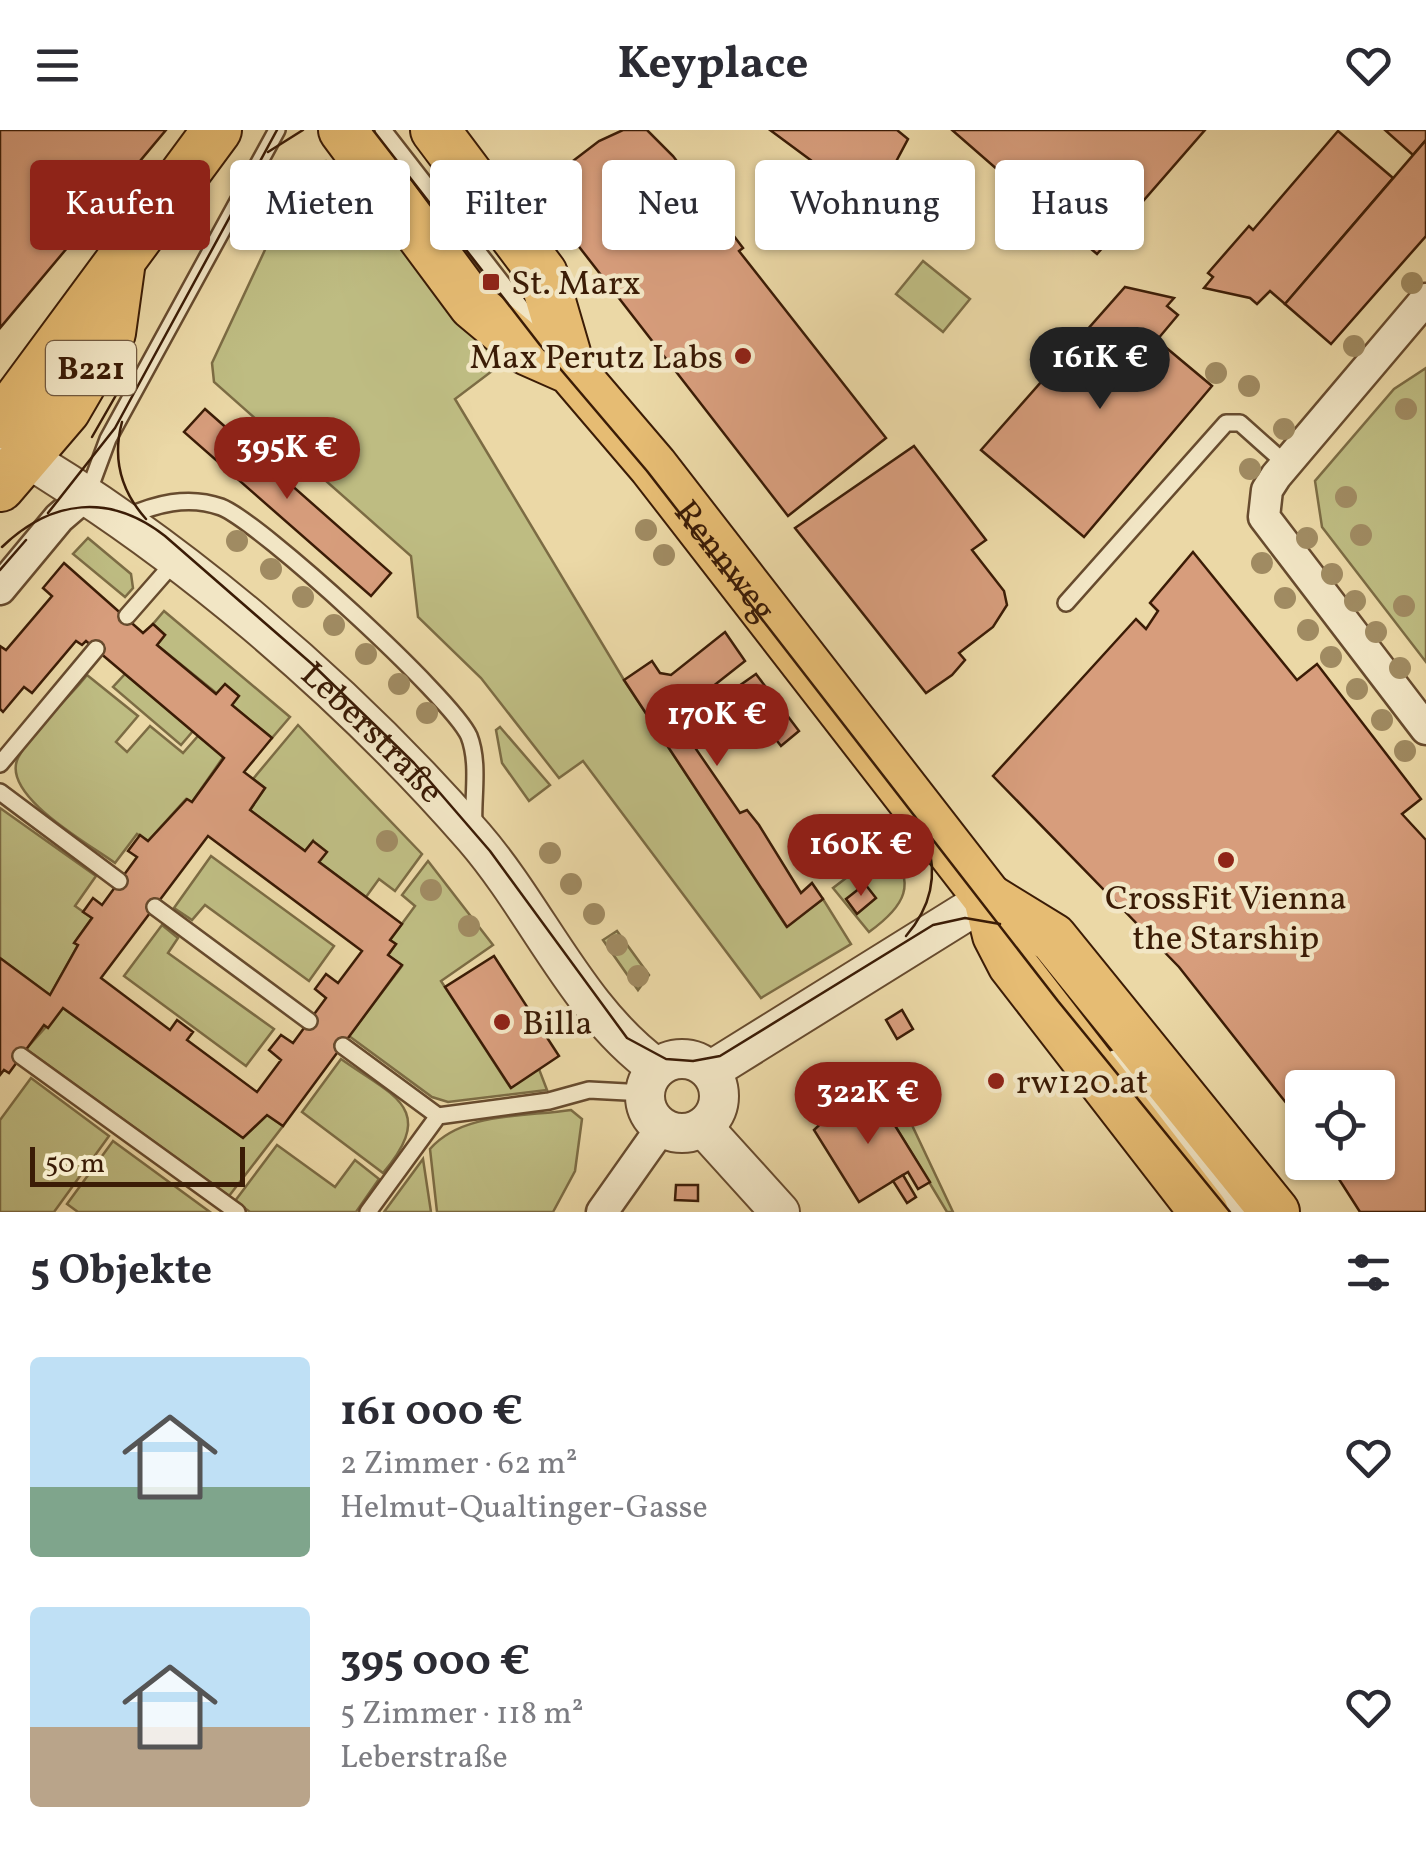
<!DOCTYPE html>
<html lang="de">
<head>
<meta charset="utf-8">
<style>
  :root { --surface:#fff; --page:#f7f7f7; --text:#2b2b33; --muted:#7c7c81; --accent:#8f2418 }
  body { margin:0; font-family:Vollkorn,serif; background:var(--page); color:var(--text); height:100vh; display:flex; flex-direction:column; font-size:38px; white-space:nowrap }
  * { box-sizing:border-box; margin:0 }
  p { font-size:32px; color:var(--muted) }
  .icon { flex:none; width:55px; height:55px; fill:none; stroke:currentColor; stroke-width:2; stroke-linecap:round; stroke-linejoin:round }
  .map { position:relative; height:1082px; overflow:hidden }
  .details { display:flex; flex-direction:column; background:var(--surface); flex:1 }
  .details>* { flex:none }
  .top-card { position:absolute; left:30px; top:30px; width:1368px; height:90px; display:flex; gap:20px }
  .tools { position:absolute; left:1285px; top:940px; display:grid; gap:20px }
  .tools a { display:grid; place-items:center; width:110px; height:110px; border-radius:10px; background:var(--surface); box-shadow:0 2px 8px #0004; font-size:50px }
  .scale { position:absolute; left:30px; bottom:25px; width:215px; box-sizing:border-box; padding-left:10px; border:5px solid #3b1c06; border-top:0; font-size:28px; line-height:35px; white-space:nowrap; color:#3b1c06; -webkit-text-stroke:8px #f2e6c5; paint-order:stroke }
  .price { position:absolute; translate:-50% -85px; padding:0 22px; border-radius:35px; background:var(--accent); color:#fff; font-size:32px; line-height:65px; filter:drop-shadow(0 2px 5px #0008) }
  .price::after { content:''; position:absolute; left:50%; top:60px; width:30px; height:22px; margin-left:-15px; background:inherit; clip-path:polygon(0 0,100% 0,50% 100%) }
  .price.selected { background:#222; color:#fff }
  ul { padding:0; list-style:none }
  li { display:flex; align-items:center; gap:30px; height:250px; padding:0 30px }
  li span { display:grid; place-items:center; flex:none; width:280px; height:200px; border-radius:10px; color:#555 }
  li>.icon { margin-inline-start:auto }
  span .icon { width:120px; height:120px; fill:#fffc; stroke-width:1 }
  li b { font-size:42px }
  h2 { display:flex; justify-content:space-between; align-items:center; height:120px; padding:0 30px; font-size:42px }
  .tag { padding:0 35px; border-radius:10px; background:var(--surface); box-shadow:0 2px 8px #0004; font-size:35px; line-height:90px }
  .tag.selected { background:var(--accent); color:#fff }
  header { display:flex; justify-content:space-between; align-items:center; height:130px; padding:0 30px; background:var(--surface); font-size:45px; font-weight:700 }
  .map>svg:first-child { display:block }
  .green { fill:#bebc82; stroke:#7c6c44; stroke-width:2.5 }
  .building { fill:#d79d7c; stroke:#3b1c06; stroke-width:2.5; fill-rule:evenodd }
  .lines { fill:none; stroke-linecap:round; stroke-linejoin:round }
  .service-casing { stroke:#674b2e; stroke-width:20 }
  .minor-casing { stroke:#674b2e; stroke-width:35 }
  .tertiary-casing { stroke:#674b2e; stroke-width:42 }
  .primary-casing { stroke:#3b1c06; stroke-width:52 }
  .service { stroke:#f2e6c5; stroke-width:15 }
  .minor { stroke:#f2e6c5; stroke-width:30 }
  .tertiary { stroke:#f2e6c5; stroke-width:38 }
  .primary { stroke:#e6bc73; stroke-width:48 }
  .tram { stroke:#3b1c06; stroke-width:2.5 }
  .tree { fill:#a08b62 }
  .poi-dot { fill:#8f2418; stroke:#f2e6c5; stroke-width:4 }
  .labels { text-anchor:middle; stroke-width:9; stroke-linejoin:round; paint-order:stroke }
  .shield { fill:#f2e6c5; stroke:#72593f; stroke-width:2.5 }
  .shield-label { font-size:32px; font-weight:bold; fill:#3b1c06 }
  .poi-label { font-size:35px; fill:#3b1c06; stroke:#f2e6c5; text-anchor:start }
  .street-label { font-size:35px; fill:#3b1c06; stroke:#f2e6c5 }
</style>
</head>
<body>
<header><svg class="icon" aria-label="menu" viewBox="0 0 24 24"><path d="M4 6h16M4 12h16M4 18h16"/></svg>Keyplace<svg class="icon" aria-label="heart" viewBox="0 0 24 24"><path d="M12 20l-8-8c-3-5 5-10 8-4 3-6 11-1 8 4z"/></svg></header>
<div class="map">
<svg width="1426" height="1082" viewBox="0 0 1426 1082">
  <rect width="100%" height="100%" fill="#ebd8a6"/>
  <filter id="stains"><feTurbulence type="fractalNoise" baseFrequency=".002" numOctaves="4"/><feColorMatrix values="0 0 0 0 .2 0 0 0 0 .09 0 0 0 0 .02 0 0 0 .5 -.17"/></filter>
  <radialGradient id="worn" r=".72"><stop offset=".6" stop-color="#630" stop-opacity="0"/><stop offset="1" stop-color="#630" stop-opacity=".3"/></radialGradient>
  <!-- green -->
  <g class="green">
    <path d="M326 31 345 40 483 214 504 232 455 269 624 550 786 796 823 769 851 814 761 868 583 631 559 648 481 548 418 487 411 426 214 252 212 233 301 43 311 33Z"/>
    <path d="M923 131 970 169 943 202 896 164Z"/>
    <path d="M1426 238V532L1322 397 1315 351 1394 259Z"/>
    <path d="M88 408 131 444 133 458 125 467 73 424Z"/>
    <path d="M164 481 290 587 272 608 157 515 165 505 153 494Z"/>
    <path d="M125 544 193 601 181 615 113 557Z"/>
    <path d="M87 545 138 586 116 612 127 622 150 596 183 623 198 606 224 626 192 672 186 669 148 711 137 704 115 733C89 714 0 665 18 628 34 597 66 572 87 545Z"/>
    <path d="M298 595 422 724 395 761 379 749 366 767 319 732 313 711 305 721 250 680 265 658 253 649Z"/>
    <path d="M500 597 550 655 529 671 502 633 496 600Z"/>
    <path d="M0 678 96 746 75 776 92 788 75 812 78 815 50 865 0 828Z"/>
    <path d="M888 716C918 754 905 776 869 802L833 758Z"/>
    <path d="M211 726 334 816 309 851 205 775 192 790 174 778Z"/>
    <path d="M428 731 493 815 441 851 510 957 539 939 547 960 448 972 432 967 349 906 402 836 388 825 396 814 390 810 415 776 402 765Z"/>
    <path d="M162 795 178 808 168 823 274 899 246 936 124 846Z"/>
    <path d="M617 801 649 845 638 860 603 810Z"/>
    <path d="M63 878 243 1008 267 985 283 996 229 1066 26 919Z"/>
    <path d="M341 929C393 966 438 978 383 1043L302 982Z"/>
    <path d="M885 938 953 1082H947L867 949Z"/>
    <path d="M31 948 109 1006 54 1082H0V990Z"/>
    <path d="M571 980 582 989 575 1041 553 1082H437L430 1019C462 982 525 987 571 980Z"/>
    <path d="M113 1011 210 1082H78L67 1074Z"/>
    <path d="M277 1015 335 1057 355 1030 379 1049 356 1082H250L235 1071Z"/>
    <path d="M423 1029 431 1082H384Z"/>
  </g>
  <!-- building -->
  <g class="building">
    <path d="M0 0H166L0 198Z"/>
    <path d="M647 0 673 26 743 118 739 121 886 308 788 386 535 60 599 11 623 0Z"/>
    <path d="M770 0H897L908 9 891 41 883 34 858 69 844 59 832 75 805 57 820 37Z"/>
    <path d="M952 0H1205L1097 124 1047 82 1055 73 1007 32 999 41Z"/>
    <path d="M1385 0H1426V10L1413 25Z"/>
    <path d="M1338 1 1393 48 1285 174 1270 161 1257 174 1250 168 1204 158 1213 147 1208 143 1249 96 1253 100Z"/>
    <path d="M1426 10V106L1331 214 1285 174Z"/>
    <path d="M1125 157 1174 168 1167 176 1178 185 1157 210 1212 256 1084 407 981 320Z"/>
    <path d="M205 279 391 443 371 466 184 302Z"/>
    <path d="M914 316 986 410 972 420 1004 461 1007 475 993 497 959 523 965 530 952 545 926 563 795 398Z"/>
    <path d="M1193 422 1297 550 1317 534 1421 669 1402 684 1426 710V1082H1360L1328 1032H1378V958H1302V993L1179 837 993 646 1136 489 1146 499 1158 481 1150 473Z"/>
    <path d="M64 433 143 503 153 494 165 505 157 515 216 564 225 554 239 566 232 575 272 608 244 642 265 658 250 680 305 721 313 711 327 722 319 732 402 794 390 810 396 814 388 825 402 835 283 996 267 985 243 1008 63 878 48 898 44 895 9 943 4 940 0 945V828L50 865 78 815 74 813 92 788 83 782 93 768 102 775 137 727 128 721 140 705 148 711 187 669 192 672 224 628 86 511 82 515 76 511 32 563 24 557 3 582 0 579V516L6 520 52 466 43 458ZM208 706 362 821 338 853 326 844 315 859 326 868 293 913 281 905 269 920 281 930 257 962 187 910 193 902 177 890 170 900 101 848Z"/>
    <path d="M725 502 745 531 674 587 740 683 747 680 759 695 801 763 812 753 823 769 787 797 624 550 652 531 660 543 671 545Z"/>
    <path d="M756 544 799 601 781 616 736 558Z"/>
    <path d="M865 754 876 768 857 784 846 769Z"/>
    <path d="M494 826 559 926 511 958 445 857Z"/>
    <path d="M902 880 913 899 897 909 886 890Z"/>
    <path d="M876 965 930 1052 918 1059 908 1042 859 1072 814 1000 839 976Z"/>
    <path d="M903 1045 916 1067 907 1073 893 1051Z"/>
    <path d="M676 1055H698V1071L675 1070Z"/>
  </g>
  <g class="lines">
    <!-- service casing -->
    <g class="service-casing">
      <g id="service">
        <path d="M383 0 543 206"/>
        <path d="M88 363 108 309 277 0"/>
        <path d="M124 388C155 374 188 365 221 377 260 392 452 568 469 606 480 634 472 669 474 698"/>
        <path d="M1066 473 1226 293H1240L1286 334"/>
        <path d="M127 486 176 430"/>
        <path d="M0 634 96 519"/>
        <path d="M0 662 119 751"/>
        <path d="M155 777 309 891"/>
        <path d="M343 916 438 986"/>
        <path d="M21 926 237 1082"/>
        <path d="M1114 928 1238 1082"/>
        <path d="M368 1082 438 986 549 971 589 960 645 963"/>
      </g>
    </g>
    <!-- minor casing -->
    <g class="minor-casing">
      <g id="minor">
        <path d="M1426 169 1276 346 1267 360 1264 387 1426 599"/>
        <path d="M0 459 59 388 88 363"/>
        <path d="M602 1082 662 997"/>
      </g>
    </g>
    <!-- tertiary casing -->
    <g class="tertiary-casing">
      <g id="tertiary">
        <path id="s1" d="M3 314C173 412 345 559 474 707 538 781 577 880 657 938"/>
        <circle cx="682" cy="966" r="37"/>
        <path d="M710 941 988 768"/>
        <path d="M703 997 780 1082"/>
      </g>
    </g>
    <!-- primary casing -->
    <g class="primary-casing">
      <g id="primary">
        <path id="s2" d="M343 0 473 175 528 221 571 240 653 336 988 768 997 805 1012 834 1204 1082"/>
        <path d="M435 0 543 144 571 240"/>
        <path d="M0 294 217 0"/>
        <path d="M0 357 66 280 111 203 120 138"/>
        <path d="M988 768 1053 808 1275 1082"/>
      </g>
    </g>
    <!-- service -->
    <use href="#service" class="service"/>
    <!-- minor -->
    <use href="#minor" class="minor"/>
    <!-- tertiary -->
    <use href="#tertiary" class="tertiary"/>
    <!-- primary -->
    <use href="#primary" class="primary"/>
    <!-- tram -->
    <g class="tram">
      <path d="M373 0 540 215 647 341 1058 871 1230 1082"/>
      <path d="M268 22 303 0"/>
      <path d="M122 292C112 329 121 361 146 389"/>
      <path d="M92 307 127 246"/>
      <path d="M48 383 115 298 277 0"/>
      <path d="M2 417C52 369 110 363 165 406L312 534 414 633 490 721 627 908 666 929 693 931 720 926 933 795 965 788 1000 794"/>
      <path d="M0 440 26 410"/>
      <path d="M906 806C931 777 938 746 927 709"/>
    </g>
  </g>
  <!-- trees -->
  <g class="tree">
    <circle cx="1412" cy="153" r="11"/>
    <circle cx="1354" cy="216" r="11"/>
    <circle cx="1216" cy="243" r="11"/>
    <circle cx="1249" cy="256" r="11"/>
    <circle cx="1406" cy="279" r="11"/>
    <circle cx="1284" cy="299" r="11"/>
    <circle cx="1250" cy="339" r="11"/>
    <circle cx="1346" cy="367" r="11"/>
    <circle cx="646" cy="400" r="11"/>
    <circle cx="1361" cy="405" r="11"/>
    <circle cx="1307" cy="408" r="11"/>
    <circle cx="237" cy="411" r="11"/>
    <circle cx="664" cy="425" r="11"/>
    <circle cx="1262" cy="433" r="11"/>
    <circle cx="271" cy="439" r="11"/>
    <circle cx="1332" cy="444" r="11"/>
    <circle cx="303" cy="467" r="11"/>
    <circle cx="1285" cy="468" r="11"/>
    <circle cx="1355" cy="471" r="11"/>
    <circle cx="1404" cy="476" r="11"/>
    <circle cx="334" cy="495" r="11"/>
    <circle cx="1308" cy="500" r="11"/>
    <circle cx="1376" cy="502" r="11"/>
    <circle cx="366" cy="524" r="11"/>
    <circle cx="1331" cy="527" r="11"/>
    <circle cx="1400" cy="538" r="11"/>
    <circle cx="399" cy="554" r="11"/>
    <circle cx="1357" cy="559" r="11"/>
    <circle cx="427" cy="583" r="11"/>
    <circle cx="1382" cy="590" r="11"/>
    <circle cx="1405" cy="621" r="11"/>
    <circle cx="387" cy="711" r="11"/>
    <circle cx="550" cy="723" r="11"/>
    <circle cx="571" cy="754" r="11"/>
    <circle cx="431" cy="760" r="11"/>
    <circle cx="594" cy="784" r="11"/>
    <circle cx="469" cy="796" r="11"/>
    <circle cx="617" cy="815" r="11"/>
    <circle cx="638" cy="846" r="11"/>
  </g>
  <!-- markers -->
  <g class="poi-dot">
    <rect x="481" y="142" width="20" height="20" rx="5"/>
    <circle cx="743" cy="226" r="10"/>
    <circle cx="1226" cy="730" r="10"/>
    <circle cx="502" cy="892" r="10"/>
    <circle cx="996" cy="951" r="10"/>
  </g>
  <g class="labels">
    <!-- shield labels -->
    <rect class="shield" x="46" y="211" width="90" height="54" rx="8"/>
    <g class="shield-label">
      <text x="91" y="249">B221</text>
    </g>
    <!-- poi labels -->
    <g class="poi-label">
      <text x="511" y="164">St. Marx</text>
      <text x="723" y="238" text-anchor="end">Max Perutz Labs</text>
      <text x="1226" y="779" text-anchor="middle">CrossFit Vienna<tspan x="1226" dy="40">the Starship</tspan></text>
      <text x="522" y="904">Billa</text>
      <text x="1016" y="963">rw120.at</text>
    </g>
    <!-- street labels -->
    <g class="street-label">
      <text dy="12" stroke="none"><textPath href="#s2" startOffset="582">Rennweg</textPath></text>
      <text dy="12" stroke="none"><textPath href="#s1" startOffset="470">Leberstraße</textPath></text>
    </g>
  </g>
  <rect width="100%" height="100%" filter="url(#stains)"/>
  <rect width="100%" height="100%" fill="url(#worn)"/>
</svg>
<div class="tools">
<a><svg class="icon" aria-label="locate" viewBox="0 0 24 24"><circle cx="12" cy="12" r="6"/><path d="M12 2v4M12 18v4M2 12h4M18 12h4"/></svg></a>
</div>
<div class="scale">50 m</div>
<b class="price selected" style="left:1100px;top:282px">161K €</b>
<b class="price" style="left:287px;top:372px">395K €</b>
<b class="price" style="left:717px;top:639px">170K €</b>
<b class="price" style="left:861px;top:769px">160K €</b>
<b class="price" style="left:868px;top:1017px">322K €</b>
<div class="top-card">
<a class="tag selected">Kaufen</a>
<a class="tag">Mieten</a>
<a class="tag">Filter</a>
<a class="tag">Neu</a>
<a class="tag">Wohnung</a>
<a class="tag">Haus</a>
</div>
</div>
<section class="details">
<h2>5 Objekte<svg class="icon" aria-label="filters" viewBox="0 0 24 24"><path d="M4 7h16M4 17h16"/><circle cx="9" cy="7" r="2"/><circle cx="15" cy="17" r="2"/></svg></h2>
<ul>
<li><span style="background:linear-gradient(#bfe0f5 65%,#7fa58c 0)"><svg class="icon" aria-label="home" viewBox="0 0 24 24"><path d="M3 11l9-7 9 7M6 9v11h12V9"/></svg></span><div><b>161 000 €</b><p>2 Zimmer · 62 m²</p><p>Helmut-Qualtinger-Gasse</p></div><svg class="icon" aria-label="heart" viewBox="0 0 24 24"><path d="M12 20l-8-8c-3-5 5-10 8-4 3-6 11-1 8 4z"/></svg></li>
<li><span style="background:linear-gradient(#bfe0f5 60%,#b9a48a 0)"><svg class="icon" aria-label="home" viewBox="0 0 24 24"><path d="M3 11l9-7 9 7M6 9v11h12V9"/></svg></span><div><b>395 000 €</b><p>5 Zimmer · 118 m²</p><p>Leberstraße</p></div><svg class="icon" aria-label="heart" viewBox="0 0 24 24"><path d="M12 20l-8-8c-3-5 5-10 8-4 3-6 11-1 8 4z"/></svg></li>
</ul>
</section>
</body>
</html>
